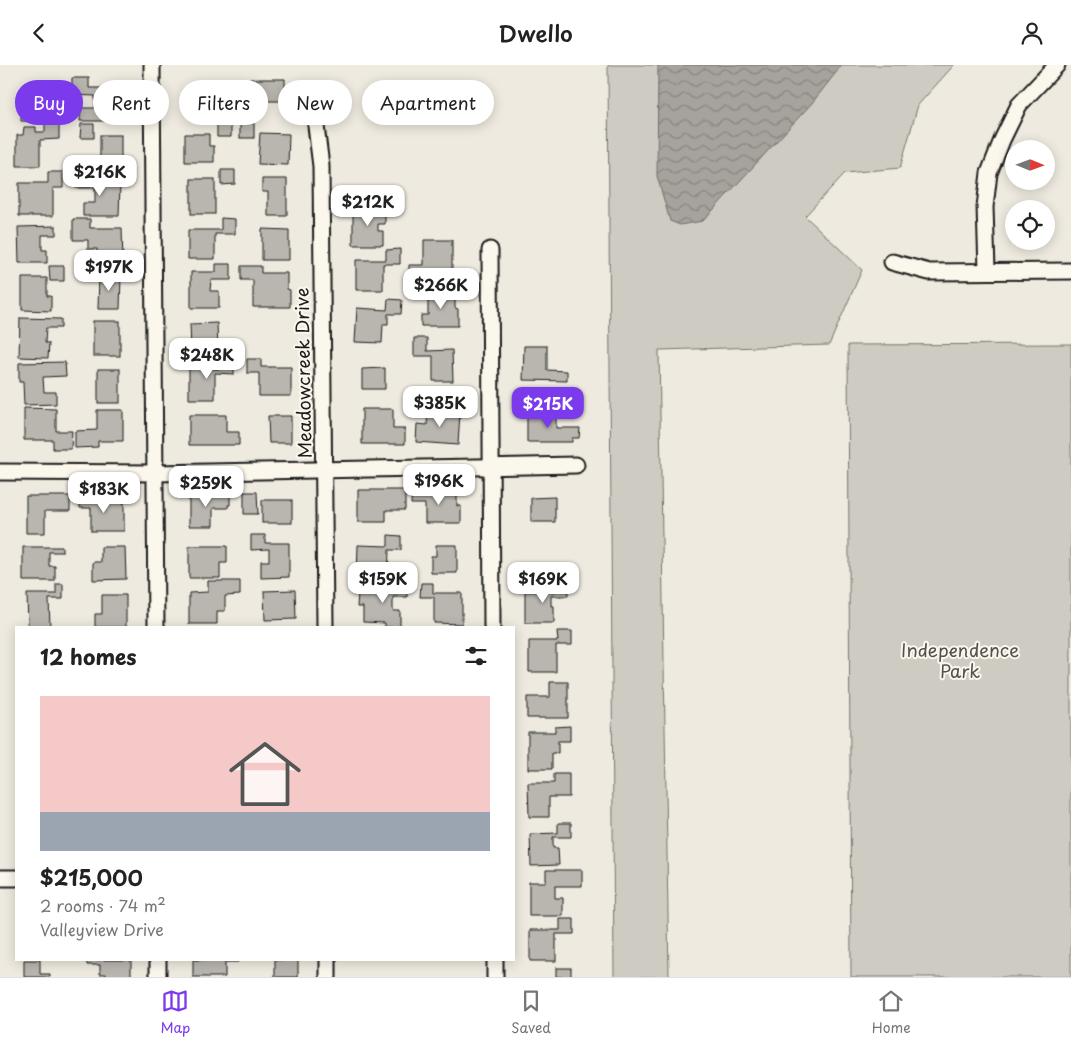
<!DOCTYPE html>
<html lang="en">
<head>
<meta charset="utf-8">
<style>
  :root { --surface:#fff; --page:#f6f6f6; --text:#222; --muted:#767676; --line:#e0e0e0; --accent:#7c3aed }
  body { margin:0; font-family:"Playpen Sans",sans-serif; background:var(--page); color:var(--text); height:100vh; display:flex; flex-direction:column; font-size:19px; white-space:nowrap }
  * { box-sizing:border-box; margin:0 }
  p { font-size:16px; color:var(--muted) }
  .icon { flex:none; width:28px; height:28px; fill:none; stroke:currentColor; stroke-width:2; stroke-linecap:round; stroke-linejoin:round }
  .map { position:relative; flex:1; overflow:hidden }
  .side { position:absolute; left:15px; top:561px; width:500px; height:335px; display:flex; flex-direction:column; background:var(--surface); border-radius:0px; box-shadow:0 2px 12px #0003 }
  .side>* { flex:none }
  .hud { position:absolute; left:15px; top:15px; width:500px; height:45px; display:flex; gap:10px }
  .needle { width:32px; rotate:91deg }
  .controls { position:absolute; left:1005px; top:75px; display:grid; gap:10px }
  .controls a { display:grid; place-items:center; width:50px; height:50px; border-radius:50%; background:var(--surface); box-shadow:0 2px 12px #0003; font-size:25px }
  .price { position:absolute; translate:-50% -42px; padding:0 11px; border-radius:10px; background:#fff; color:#222; font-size:16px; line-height:32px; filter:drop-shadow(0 1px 2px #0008) }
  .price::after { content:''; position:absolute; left:50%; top:30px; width:15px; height:11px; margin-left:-8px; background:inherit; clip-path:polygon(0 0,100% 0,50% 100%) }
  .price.on { background:var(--accent); color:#fff }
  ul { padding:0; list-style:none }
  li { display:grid; align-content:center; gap:10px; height:265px; padding:0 25px }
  li span { display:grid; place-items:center; height:155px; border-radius:0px; color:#555 }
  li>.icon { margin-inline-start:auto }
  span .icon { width:90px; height:90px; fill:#fffc; stroke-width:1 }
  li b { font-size:21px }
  h2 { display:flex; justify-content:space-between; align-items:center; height:60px; padding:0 25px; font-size:21px }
  .pill { padding:0 18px; border-radius:22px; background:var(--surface); box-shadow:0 2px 12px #0003; font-size:18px; line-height:45px }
  .pill.on { background:var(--accent); color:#fff }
  header { display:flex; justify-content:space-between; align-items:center; height:65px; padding:0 25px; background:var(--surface); font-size:22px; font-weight:600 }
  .dock { display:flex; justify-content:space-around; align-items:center; height:70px; border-top:1px solid var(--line); background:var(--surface); font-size:14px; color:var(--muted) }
  .dock a { display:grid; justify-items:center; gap:2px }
  .dock .on { color:var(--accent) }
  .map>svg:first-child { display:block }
  .park { fill:#ceccc2; stroke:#75746f }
  .water { fill:url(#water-waves); stroke:#6f6d69 }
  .building { fill:#b9b6af; stroke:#1c1c1c }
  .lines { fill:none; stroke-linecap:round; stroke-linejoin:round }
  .street-casing { stroke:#1c1c1c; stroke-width:19 }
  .street { stroke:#fbf7ec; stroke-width:15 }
  .labels { text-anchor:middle; stroke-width:4; stroke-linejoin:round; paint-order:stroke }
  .street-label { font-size:18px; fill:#1c1c1c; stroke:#fbf7ec }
  .park-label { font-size:18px; fill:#51514e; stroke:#fbf7ec }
</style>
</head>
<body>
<header><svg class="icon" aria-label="back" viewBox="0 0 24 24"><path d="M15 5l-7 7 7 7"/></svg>Dwello<svg class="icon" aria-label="person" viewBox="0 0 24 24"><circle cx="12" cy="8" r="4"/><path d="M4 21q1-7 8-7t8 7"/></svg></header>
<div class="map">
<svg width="1071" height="912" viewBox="0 0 1071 912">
  <defs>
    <pattern id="water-waves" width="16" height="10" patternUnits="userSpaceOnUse" patternTransform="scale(1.25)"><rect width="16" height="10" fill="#a6a39d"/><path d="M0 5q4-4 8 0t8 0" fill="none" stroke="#86847f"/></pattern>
  </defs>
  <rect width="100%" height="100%" fill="#eeeadf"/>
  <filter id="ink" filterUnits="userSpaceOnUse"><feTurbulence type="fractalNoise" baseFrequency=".02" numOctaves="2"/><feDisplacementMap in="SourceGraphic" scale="10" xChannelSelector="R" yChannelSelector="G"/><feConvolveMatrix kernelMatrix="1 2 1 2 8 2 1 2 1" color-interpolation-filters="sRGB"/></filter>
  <g filter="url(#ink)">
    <!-- park -->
    <g class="park">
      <path d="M608 0H954L918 40 900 103 845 108 805 151 862 205 829 280 659 285 669 912H614Z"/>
      <path d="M1071 279V912H851L848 280Z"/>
    </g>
    <!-- water -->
    <path class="water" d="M658 0H842L812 38 703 156 680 160 670 156 657 111Z"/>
    <!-- building -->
    <g class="building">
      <path d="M72 13H89V23H120V56H80L81 43H95V31L72 30Z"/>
      <path d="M245 14H285V36H262V51H245Z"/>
      <path d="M22 23 45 24 44 39 52 40 51 57 21 56Z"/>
      <path d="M230 32 231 56H217V46L186 47V33Z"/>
      <path d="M217 57 231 58V72H217Z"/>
      <path d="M45 58 59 59V74L40 75V101H17V70H23L24 62H36V67H45Z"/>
      <rect x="240" y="58" width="14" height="15"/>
      <path d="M81 59H94V73H80Z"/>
      <path d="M260 68 289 69 288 100 258 99Z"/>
      <path d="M185 69H209V81H214V97H185Z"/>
      <rect x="100" y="70" width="21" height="33"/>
      <path d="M221 105H235V119L221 120Z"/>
      <path d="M48 107H63V123H53V151H19V118H48Z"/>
      <path d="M77 107H91L92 118H120L119 151H83V138H95V123H76Z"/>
      <rect x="191" y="114" width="24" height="35"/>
      <path d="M262 114H287V151H268V127H262Z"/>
      <path d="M389 135 402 136V148H388Z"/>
      <path d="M353 145H385V159H378V166H383V180H353Z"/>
      <path d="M221 153 235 154V169H215V194H188V165H221Z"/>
      <path d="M73 154H90V163H122L123 197H97V184H88V175H73Z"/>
      <path d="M56 161V170H42V185H47V198H19L18 162Z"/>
      <path d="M262 164 289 165V195H262Z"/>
      <path d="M424 175H452V205H423V216H409V200H424Z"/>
      <path d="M400 184V199H383V225H356V195H386V185Z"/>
      <path d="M216 199H231V215H211L210 226H219V243H191V207H216Z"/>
      <path d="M49 201H64V216H50Z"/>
      <path d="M241 201H261V208H287V224L290 225V242H253V215H241Z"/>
      <path d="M99 210 121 211 120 244H98Z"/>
      <path d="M22 213H47V231H51V246L22 245Z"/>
      <path d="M423 217V232H410L409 218Z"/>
      <path d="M428 227H455V243L458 244V261H421V250H428Z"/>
      <path d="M388 234 402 235 401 249H388V259H383L382 278 355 277 357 243 387 245Z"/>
      <path d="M20 253 61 254V263H46L45 278H49L48 293 19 292Z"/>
      <rect x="93" y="256" width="27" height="35"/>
      <path d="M217 258 218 285 191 286 190 259Z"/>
      <path d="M414 273H427V286L452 285 453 316H433V291H414Z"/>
      <path d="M524 281H547V305L567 306V316L523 315Z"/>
      <path d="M220 294H234V309L215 308V334H189V303L220 304Z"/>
      <path d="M247 294H261V302H291V331H259V308H247Z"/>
      <path d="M65 297 66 311 43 312 44 327H56V339L24 340 23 317H19V298Z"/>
      <path d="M385 303V324H362V304Z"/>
      <rect x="98" y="304" width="22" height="34"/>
      <path d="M24 343 56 344V366H72L71 384H53V375H24Z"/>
      <path d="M362 344H393V364H405V379H362Z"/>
      <path d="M428 344 460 347 458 380 416 377 417 359 427 360Z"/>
      <path d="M97 345H123V376H98V382L75 383V366L97 365Z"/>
      <path d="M527 347H556V363H580L579 373H572V377H527Z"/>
      <path d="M189 350H226V367H239V380H189Z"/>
      <path d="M268 351H291V378H269Z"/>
      <path d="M358 425H405V445H386V457H358Z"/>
      <path d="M412 425 457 427V441H461V458H425V439H411Z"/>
      <path d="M244 427H257L258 449H244Z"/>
      <path d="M80 429H96V437H124V466H91V443H80Z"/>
      <path d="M189 429H230V440H228V443H213V461H189Z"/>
      <path d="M26 431H70V446H45V468H26Z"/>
      <path d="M555 432V457H531V433Z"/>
      <rect x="262" y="435" width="30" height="23"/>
      <path d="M251 470H265V478H289V512L261 513V496H269V484L251 485Z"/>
      <path d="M388 470 401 471V485H389L388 513 357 512 358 480 388 481Z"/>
      <path d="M436 480H457V508H431V491H436Z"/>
      <path d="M189 481H227V498H220V513H189Z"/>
      <path d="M23 482H62V487H49V501H55V516H23Z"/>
      <path d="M101 482H125L126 514 93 515V497H101Z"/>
      <path d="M208 516H240V530L225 531V546H217V559H189V528L208 527Z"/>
      <path d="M554 516H568V531H551V541H554V558H525V526L554 527Z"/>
      <path d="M379 517H407V532H393V546H400V562H385V558L363 557V542H357L358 528H379Z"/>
      <path d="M421 518H433V528H462V559L434 558V532H420Z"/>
      <path d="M56 519H63V534H49L50 562H28L27 529H56Z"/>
      <path d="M295 525 296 554 265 555 264 526Z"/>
      <path d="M102 530H126V562H95V549H102Z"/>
      <path d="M557 566H572V580H556V607H529V576H558Z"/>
      <path d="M550 617H568V653H527V632H550Z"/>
      <path d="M570 661V676H558V688H552V704H528V667H555V662Z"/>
      <path d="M554 709H569V732H549V752H529L528 718H554Z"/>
      <path d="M558 758H571V772H553V783H558L559 800 531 801 530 769 558 768Z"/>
      <path d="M546 805H582V821H555V833H563V851H529V817H546Z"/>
      <path d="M560 854H574V869H556V896H530V865H560Z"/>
      <path d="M24 895H40V909H50V912H24Z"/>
      <path d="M87 895H131V912H106V909H100V900H87Z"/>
      <path d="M193 895H238V897H225V912H193Z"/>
      <rect x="275" y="895" width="23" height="17"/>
      <rect x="556" y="903" width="15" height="9"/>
    </g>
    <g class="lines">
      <!-- street casing -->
      <g class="street-casing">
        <g id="street">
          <path d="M152 0 156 562"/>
          <path d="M315 53 321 101 325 562"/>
          <path d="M490 185 492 562"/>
          <path d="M892 197 929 207 1071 206"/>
          <path d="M987 205 985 142 989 108 1002 75 1019 40 1057 0"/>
          <path d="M0 407 155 408 576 400"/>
          <path d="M0 813H16"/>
          <path d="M158 895V912"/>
          <path d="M328 895V912"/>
          <path d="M495 895V912"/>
        </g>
      </g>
      <!-- street -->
      <use href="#street" class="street"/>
    </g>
  </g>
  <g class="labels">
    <!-- street labels -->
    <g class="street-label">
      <text transform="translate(304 308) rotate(-91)" y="6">Meadowcreek Drive</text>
    </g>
    <!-- park labels -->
    <g class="park-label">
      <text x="960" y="592">Independence<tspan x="960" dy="21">Park</tspan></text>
    </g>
  </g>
</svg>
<div class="controls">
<a><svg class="needle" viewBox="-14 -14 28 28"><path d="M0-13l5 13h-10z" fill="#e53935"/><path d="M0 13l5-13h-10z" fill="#767676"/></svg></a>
<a><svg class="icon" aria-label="locate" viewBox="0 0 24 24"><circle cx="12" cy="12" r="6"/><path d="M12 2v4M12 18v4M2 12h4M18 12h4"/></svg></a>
</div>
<b class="price" style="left:100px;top:132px">$216K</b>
<b class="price" style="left:368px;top:162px">$212K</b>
<b class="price" style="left:109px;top:227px">$197K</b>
<b class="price" style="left:441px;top:245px">$266K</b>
<b class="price" style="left:207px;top:315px">$248K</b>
<b class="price" style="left:440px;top:363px">$385K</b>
<b class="price on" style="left:548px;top:364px">$215K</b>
<b class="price" style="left:439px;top:441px">$196K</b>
<b class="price" style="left:206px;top:443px">$259K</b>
<b class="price" style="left:104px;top:449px">$183K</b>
<b class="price" style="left:383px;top:539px">$159K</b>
<b class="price" style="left:543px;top:539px">$169K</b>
<div class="hud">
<a class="pill on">Buy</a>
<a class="pill">Rent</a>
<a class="pill">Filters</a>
<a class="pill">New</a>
<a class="pill">Apartment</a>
</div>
<section class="side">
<h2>12 homes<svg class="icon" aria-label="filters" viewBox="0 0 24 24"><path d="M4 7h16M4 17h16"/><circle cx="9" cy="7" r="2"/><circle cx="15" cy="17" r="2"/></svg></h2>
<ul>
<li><span style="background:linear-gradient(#f6c9c9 75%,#9aa5b1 0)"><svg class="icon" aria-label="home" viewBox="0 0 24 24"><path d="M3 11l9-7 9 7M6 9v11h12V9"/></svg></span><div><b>$215,000</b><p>2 rooms · 74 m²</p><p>Valleyview Drive</p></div></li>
</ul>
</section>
</div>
<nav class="dock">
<a class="on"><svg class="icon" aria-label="map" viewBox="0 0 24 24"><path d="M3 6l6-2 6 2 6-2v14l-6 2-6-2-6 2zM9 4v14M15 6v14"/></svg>Map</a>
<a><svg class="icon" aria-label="saved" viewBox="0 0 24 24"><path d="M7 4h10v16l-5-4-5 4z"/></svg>Saved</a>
<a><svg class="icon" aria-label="home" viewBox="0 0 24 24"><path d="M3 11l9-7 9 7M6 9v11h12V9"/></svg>Home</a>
</nav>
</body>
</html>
